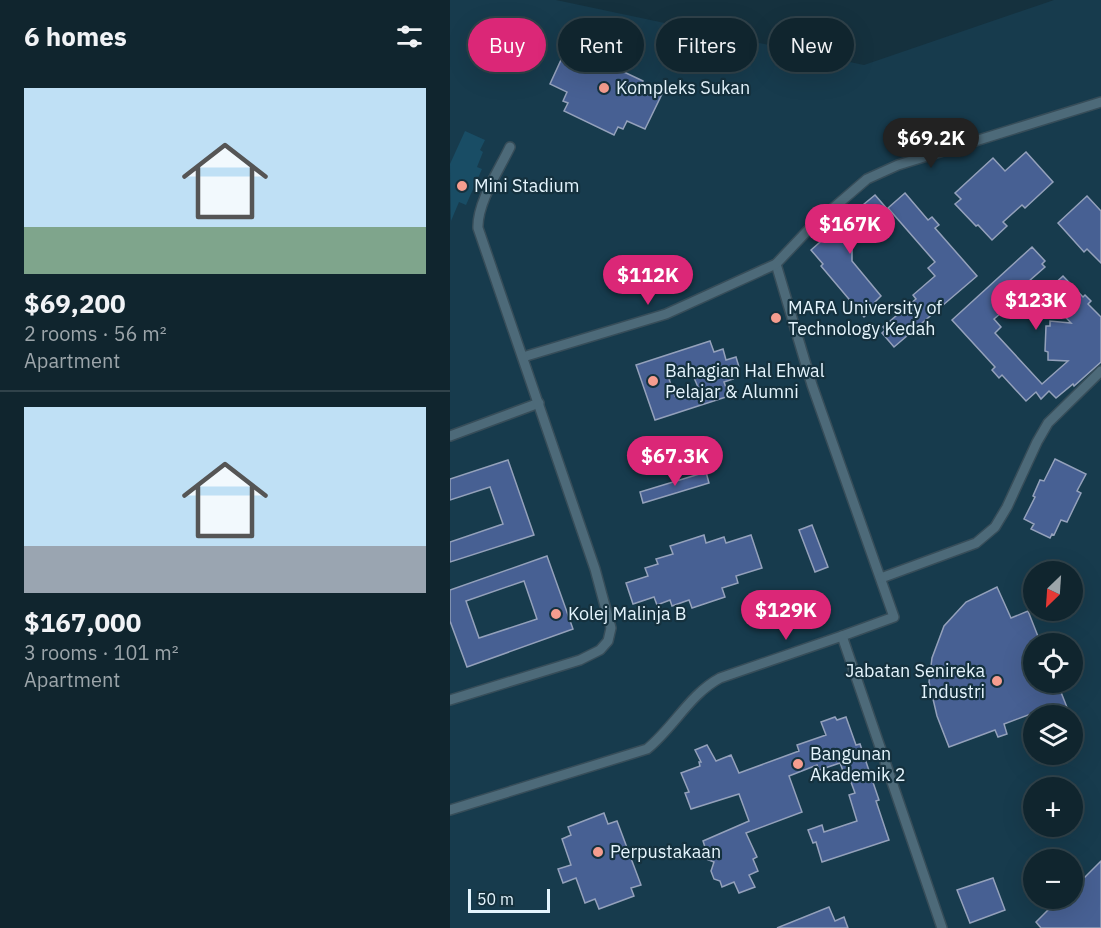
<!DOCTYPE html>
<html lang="en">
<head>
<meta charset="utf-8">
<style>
  :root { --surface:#10252e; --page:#192d36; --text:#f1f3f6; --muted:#9ca5aa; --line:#30424a; --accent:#db2777 }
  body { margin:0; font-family:"IBM Plex Sans",sans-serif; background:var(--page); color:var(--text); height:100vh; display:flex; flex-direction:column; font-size:22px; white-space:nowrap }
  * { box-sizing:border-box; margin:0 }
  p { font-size:20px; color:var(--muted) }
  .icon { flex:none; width:33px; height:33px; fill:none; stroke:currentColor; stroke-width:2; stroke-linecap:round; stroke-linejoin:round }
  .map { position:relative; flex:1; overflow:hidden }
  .side { display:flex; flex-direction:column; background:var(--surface); width:450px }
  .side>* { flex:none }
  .banner { position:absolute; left:18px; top:18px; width:543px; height:54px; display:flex; gap:12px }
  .needle { width:39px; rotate:205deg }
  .fabs { position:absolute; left:573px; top:561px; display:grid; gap:12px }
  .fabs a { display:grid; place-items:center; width:60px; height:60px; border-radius:50%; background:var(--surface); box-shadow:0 6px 24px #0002,0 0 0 2px var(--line); font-size:30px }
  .scale { position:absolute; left:18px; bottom:15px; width:82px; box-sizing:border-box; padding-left:6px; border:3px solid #e4f4fd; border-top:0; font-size:16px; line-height:21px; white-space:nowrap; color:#e4f4fd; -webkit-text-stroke:4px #15313e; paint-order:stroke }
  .price { position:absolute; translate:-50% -51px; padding:0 14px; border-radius:21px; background:var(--accent); color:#fff; font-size:20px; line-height:39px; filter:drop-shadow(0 2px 3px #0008) }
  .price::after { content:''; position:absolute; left:50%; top:36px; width:18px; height:14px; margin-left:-9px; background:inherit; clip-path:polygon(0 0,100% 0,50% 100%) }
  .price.selected { background:#222; color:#fff }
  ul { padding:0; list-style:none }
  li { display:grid; align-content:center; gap:12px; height:318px; padding:0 24px }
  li+li { border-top:2px solid var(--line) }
  li span { display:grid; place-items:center; height:186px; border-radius:0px; color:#555 }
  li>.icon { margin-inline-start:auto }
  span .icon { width:108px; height:108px; fill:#fffc; stroke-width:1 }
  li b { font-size:26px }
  h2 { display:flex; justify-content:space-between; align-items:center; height:72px; padding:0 24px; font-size:26px }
  .pill { padding:0 21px; border-radius:27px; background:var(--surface); box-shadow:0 6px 24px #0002,0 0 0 2px var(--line); font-size:21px; line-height:54px }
  .pill.selected { background:var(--accent); color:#fff }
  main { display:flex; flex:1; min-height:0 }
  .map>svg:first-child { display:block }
  .built { fill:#173b4d; fill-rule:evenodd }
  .green { fill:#194d65 }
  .building { fill:#476093; stroke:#94a1bb; stroke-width:1.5; fill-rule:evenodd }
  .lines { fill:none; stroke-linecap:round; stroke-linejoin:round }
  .minor-casing { stroke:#374d59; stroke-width:12 }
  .minor { stroke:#4d6a79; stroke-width:9 }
  .poi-dot { fill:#f59d8f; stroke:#15313e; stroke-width:2 }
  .labels { text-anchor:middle; stroke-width:4.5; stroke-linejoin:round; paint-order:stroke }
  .poi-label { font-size:18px; fill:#e4f4fd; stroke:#15313e; text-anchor:start }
</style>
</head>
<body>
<main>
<section class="side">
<h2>6 homes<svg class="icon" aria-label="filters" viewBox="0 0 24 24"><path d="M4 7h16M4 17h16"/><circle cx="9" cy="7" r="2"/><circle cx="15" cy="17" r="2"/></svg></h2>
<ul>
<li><span style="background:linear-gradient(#bfe0f5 75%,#7fa58c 0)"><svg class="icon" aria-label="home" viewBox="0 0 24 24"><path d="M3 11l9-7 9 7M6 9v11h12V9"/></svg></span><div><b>$69,200</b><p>2 rooms · 56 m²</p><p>Apartment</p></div></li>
<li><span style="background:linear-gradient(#bfe0f5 75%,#9aa5b1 0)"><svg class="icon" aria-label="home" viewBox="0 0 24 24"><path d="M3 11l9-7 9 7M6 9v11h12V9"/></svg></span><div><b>$167,000</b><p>3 rooms · 101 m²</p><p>Apartment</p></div></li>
</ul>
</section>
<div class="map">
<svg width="651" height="928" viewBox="0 0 651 928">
  <rect width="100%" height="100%" fill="#15313e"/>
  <!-- built -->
  <path class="built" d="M0 0H106L414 65 604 0H651V928H0ZM584 572H622V610H584ZM584 644H622V682H584ZM584 716H622V754H584ZM584 788H622V826H584ZM584 860H622V898H584Z"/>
  <!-- green -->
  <path class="green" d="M15 131 35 140 30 150 33 152 27 167 32 169 16 205 9 202 1 221 0 164Z"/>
  <!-- building -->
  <g class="building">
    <path d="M116 49 136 59 138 55 193 81 192 84 212 94 195 129 177 121 173 129 168 127 164 135 114 111 118 103 113 101 117 92 100 84Z"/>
    <path d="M576 152 603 182 575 208 572 205 553 222 557 226 542 240 528 225 526 226 505 204 511 199 505 193 543 158 555 171Z"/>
    <path d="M455 193 478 220 482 217 489 225 485 228 527 276 444 347 432 333 435 330 433 327 466 299 463 295 485 276 478 268 485 262 438 208Z"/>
    <path d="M425 195 438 210 402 239V261L431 296 425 302 428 305 414 317 371 266 373 264 361 250 378 235 376 232 407 207 408 209Z"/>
    <path d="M637 196 651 211V263L637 249 634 252 608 223Z"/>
    <path d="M582 247 595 261 592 264 595 267 562 296 566 300 544 319 551 327 545 333 592 384 618 361 598 360V352L595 351 596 326H600V321L621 323 597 297 603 291 600 288 613 276 633 297 635 295 641 301 638 304 651 317V362L624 386 623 384 606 398 599 391 591 399 586 392 576 401 552 375 549 378 542 370 545 367 502 320Z"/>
    <path d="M260 341 264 352 273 349 276 360 286 357 289 367 280 371 283 379 274 382 279 396 205 420 186 365ZM241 371 248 387 225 396 219 379Z"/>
    <path d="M605 459 636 474 627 491 631 493 617 522 611 520 604 535 602 534 600 538 581 529 584 524 574 519 585 497 583 496 590 480 594 481Z"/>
    <path d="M58 460 84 535 0 562V542L53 524 40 487 0 500V479Z"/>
    <path d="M256 472 259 483 193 503 190 492Z"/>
    <path d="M362 525 378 567 365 572 349 530Z"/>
    <path d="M254 535 256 543 274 537 276 543 301 535 312 568 286 576 288 583 272 588 275 597 242 608 239 600 222 606 220 600 207 605 204 597 183 604 176 583 198 576 195 568 208 564 206 559 223 554 220 546Z"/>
    <path d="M97 556 123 629 17 667 0 621V590ZM74 581 87 619 29 638 16 601Z"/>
    <path d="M547 587 561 618 578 611 591 644H584V682H607L618 710 600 716 597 708 554 724 557 734 548 737 545 730 499 747 487 716 479 682 482 658 494 626 516 602Z"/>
    <path d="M385 717 387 720 396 717 406 745 410 744 429 800 426 801 439 840 372 862 366 842 363 843 358 830 372 825 374 832 407 821 399 795 405 793 398 774 395 776 390 763 369 770 367 765 339 776 352 812 296 833 307 857 303 859 308 871 299 875 305 887 289 893 284 882 272 887 270 881 264 879 261 871 264 862 256 859 253 851 255 847 253 841 299 821 289 794 241 809 235 793 239 792 231 773 250 766 249 762H251L245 750 257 745 266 761 281 755 289 773 349 751 347 745 376 735 371 722Z"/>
    <path d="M154 813 158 824 167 821 191 885 181 888 184 896 149 909 145 899 135 903 126 878 113 883 108 869 121 865 112 839 121 835 118 827Z"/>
    <path d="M651 861V928H591L586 922 610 898H622V877L629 883Z"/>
    <path d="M543 878 555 910 520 923 507 890Z"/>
    <path d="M379 907 385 921 394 917 398 928H327Z"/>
  </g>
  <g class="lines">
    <!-- minor casing -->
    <g class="minor-casing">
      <g id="minor">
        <path d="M326 264 362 385 444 617 392 636"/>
        <path d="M73 357 216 314 326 264 360 228 417 179 448 165 651 102"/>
        <path d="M0 436 89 403"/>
        <path d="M431 578 526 543 545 527 557 507 587 442 598 423 651 371"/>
        <path d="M0 700 130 660 150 650 158 641 161 628 145 569 28 228C27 203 49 170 60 147"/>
        <path d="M0 810 197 749C224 727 240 694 270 678L392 636 492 928"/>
      </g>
    </g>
    <!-- minor -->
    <use href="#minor" class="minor"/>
  </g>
  <!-- markers -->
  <g class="poi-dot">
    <circle cx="154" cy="88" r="6"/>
    <circle cx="12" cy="186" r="6"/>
    <circle cx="326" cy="318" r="6"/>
    <circle cx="203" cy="381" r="6"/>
    <circle cx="106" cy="614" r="6"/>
    <circle cx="547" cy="681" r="6"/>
    <circle cx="348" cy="764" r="6"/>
    <circle cx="148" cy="852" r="6"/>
  </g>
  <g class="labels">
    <!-- poi labels -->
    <g class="poi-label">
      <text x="166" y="94">Kompleks Sukan</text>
      <text x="24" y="192">Mini Stadium</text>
      <text x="338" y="314">MARA University of<tspan x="338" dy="21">Technology Kedah</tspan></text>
      <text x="215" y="377">Bahagian Hal Ehwal<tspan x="215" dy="21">Pelajar &amp; Alumni</tspan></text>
      <text x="118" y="620">Kolej Malinja B</text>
      <text x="535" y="677" text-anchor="end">Jabatan Senireka<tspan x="535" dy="21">Industri</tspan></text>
      <text x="360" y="760">Bangunan<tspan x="360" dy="21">Akademik 2</tspan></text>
      <text x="160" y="858">Perpustakaan</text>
    </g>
  </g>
</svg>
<div class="fabs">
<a><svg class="needle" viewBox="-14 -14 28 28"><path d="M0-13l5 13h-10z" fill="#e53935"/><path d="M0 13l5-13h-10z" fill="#9ca5aa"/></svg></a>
<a><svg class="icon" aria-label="locate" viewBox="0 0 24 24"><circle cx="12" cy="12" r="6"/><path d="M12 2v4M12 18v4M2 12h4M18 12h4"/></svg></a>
<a><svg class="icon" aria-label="layers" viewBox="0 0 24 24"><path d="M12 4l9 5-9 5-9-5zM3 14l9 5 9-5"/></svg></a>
<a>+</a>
<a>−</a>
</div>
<div class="scale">50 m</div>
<b class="price selected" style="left:481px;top:169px">$69.2K</b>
<b class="price" style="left:400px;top:255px">$167K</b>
<b class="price" style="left:198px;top:306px">$112K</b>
<b class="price" style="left:586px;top:331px">$123K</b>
<b class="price" style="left:225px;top:487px">$67.3K</b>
<b class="price" style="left:336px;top:641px">$129K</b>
<div class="banner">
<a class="pill selected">Buy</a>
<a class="pill">Rent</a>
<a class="pill">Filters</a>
<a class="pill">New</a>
</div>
</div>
</main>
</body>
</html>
